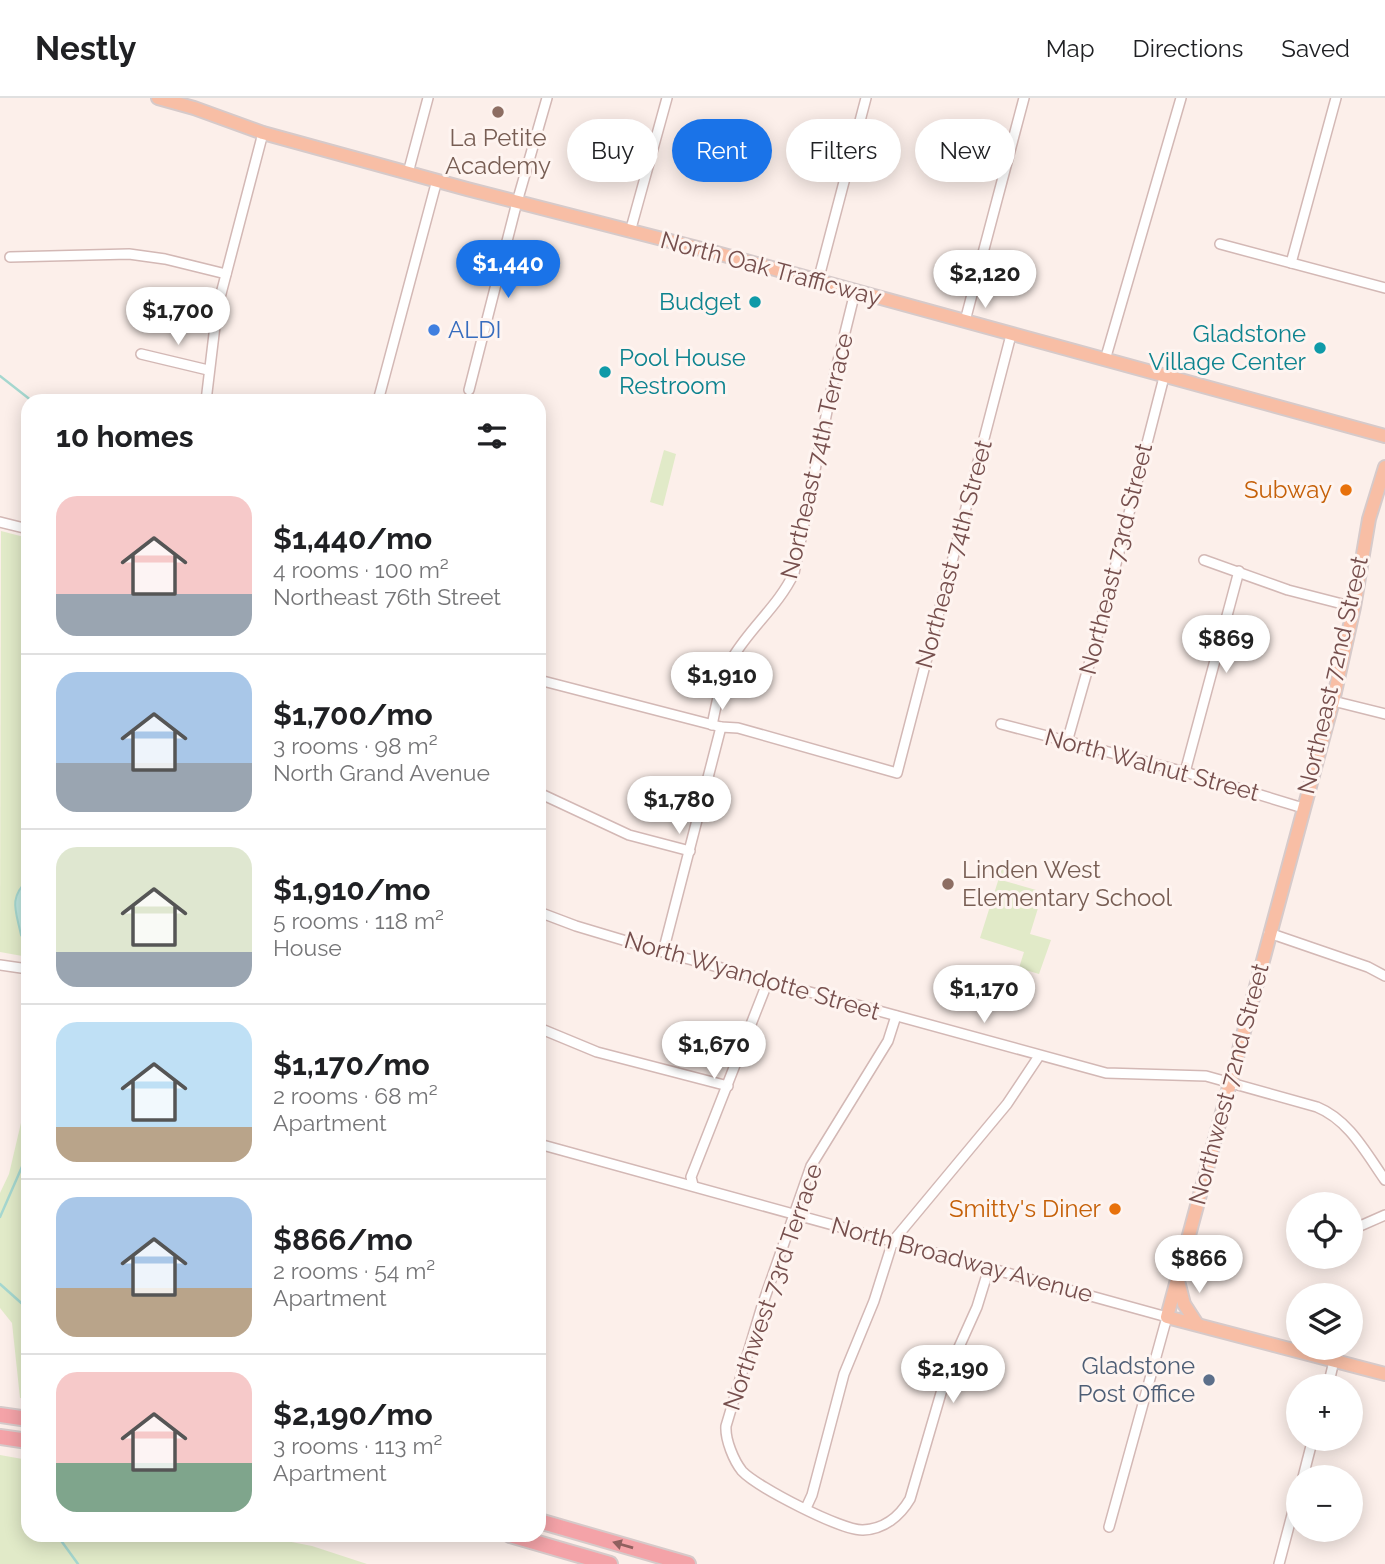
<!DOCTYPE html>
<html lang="en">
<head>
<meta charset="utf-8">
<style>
  :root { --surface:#fff; --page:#f2f2f2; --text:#202124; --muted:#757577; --line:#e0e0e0; --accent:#1a73e8 }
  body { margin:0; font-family:Raleway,sans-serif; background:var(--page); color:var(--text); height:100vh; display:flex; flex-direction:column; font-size:26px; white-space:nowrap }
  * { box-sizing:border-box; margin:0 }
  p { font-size:23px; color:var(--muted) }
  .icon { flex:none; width:38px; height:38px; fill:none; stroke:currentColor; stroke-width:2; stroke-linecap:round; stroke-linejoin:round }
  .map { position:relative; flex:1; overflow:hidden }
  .panel { position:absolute; left:21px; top:296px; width:525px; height:1148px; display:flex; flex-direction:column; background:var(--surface); border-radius:21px; box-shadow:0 4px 18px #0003 }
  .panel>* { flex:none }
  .banner { position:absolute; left:567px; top:21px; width:665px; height:63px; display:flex; gap:14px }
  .controls { position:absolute; left:1286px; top:1094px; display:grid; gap:14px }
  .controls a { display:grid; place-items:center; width:77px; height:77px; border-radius:50%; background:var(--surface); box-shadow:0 4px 18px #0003; font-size:35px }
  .price { position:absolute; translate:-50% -60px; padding:0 16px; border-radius:24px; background:#fff; color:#222; font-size:23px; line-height:46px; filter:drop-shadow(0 2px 4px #0008) }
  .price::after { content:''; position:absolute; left:50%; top:42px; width:21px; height:16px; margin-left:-10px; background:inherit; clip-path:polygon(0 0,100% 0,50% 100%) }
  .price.selected { background:var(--accent); color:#fff }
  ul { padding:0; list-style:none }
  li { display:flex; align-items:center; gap:21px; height:175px; padding:0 35px }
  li+li { border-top:2px solid var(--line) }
  li span { display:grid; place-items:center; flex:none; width:196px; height:140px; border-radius:21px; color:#555 }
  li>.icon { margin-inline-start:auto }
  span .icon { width:84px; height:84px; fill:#fffc; stroke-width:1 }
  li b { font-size:30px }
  h2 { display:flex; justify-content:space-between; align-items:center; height:84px; padding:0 35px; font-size:30px }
  .chip { padding:0 24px; border-radius:32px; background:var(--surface); box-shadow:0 4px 18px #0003; font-size:24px; line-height:63px }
  .chip.selected { background:var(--accent); color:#fff }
  header { display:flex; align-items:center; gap:42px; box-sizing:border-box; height:98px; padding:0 35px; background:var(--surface); border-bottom:2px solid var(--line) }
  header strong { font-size:33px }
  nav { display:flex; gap:38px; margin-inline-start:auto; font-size:24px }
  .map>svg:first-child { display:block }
  .green { fill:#e1eac8 }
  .water { fill:#bee6df; stroke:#a5d7cf; stroke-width:2 }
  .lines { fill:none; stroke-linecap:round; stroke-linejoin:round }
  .stream { stroke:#a5d7cf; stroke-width:2.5 }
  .minor-casing { stroke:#d3b8b5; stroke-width:12 }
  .major-casing { stroke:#d6caca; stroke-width:16 }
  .highway-casing { stroke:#d6caca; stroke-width:18 }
  .minor { stroke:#fff; stroke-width:9 }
  .major { stroke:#f8bea5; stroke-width:12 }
  .highway { stroke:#f4a3a8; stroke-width:14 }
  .oneway { fill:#8f605f }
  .education-dot { fill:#8d6e63; stroke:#fef4f0; stroke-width:2.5 }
  .culture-dot { fill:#0f9aa8; stroke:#fef4f0; stroke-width:2.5 }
  .shop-dot { fill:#3f7fe0; stroke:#fef4f0; stroke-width:2.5 }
  .food-dot { fill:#e8710a; stroke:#fef4f0; stroke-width:2.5 }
  .service-dot { fill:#5c6f8a; stroke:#fef4f0; stroke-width:2.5 }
  .labels { text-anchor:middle; stroke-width:6; stroke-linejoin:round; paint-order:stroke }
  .education-label { font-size:24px; fill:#785e54; stroke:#fef4f0 }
  .street-label { font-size:24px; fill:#764f4d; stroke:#fef4f0 }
  .culture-label { font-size:24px; fill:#0d838f; stroke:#fef4f0; text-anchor:end }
  .shop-label { font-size:24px; fill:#366cbe; stroke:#fef4f0; text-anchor:start }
  .food-label { font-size:24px; fill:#c56008; stroke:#fef4f0; text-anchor:end }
  .service-label { font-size:24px; fill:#4e5e75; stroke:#fef4f0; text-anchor:end }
</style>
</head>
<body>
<header>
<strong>Nestly</strong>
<nav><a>Map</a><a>Directions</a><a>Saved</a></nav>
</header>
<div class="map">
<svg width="1385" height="1466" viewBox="0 0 1385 1466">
  <rect width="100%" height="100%" fill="#fcefea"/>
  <!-- green -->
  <g class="green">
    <path d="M664 352 676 356 663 408 650 404Z"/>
    <path d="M1 433 28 440V859L0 854Z"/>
    <path d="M1004 764 1025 768 1030 774 1027 783 1002 779 1001 782 1043 794 1030 836 1051 842 1039 876 1019 870 1024 854 980 840Z"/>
    <path d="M28 995V1300H20L12 1225 0 1210V1095L9 1076Z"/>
    <path d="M0 1357 28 1362V1437H256L312 1448 367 1466H0Z"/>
  </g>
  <!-- water -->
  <path class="water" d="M28 782V833L21 837C16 813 8 800 28 782Z"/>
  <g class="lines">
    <!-- stream -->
    <g class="stream">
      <path d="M0 278 32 303"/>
      <path d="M24 832 25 846"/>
      <path d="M0 1119 28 1055"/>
      <path d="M0 1186 28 1211"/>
      <path d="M57 1437 78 1466"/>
    </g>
    <!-- minor casing -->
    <g class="minor-casing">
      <g id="minor">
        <path d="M408 75 428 0"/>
        <path d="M630 134 667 0"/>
        <path d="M1220 146 1385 190"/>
        <path d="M10 159 129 156 165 161 226 176"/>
        <path d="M1291 165 1336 0"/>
        <path d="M818 183 866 0"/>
        <path d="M965 223 1024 0"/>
        <path d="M141 256 208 272"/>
        <path d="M1105 262 1181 0"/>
        <path d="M469 292 517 104 547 0"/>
        <path d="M206 303 217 211 263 35"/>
        <path d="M378 303 437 82"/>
        <path d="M0 424 28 431"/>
        <path d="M1204 462 1288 492 1354 509"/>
        <path d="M539 582 721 629 738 630 897 675 1011 237"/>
        <path d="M1333 603 1385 616"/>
        <path d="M1001 626 1185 674 1303 710"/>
        <path d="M712 627C717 604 721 579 733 559 751 529 779 507 794 475L834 279 855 194"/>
        <path d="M1067 644 1100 528 1164 279"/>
        <path d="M1185 674 1239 473"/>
        <path d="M539 695 629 737 690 753"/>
        <path d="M539 814 576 828 663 854 1106 975 1206 978 1317 1009C1349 1022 1366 1055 1385 1082"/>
        <path d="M1269 835 1368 869 1385 878"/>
        <path d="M663 854 721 629"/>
        <path d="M0 867 28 871"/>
        <path d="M896 918 888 943 811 1068 762 1208 726 1328C725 1342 734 1363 742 1373 757 1389 842 1433 863 1432 884 1431 900 1418 910 1401L946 1278 977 1209 989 1170"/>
        <path d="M539 930 597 954 728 988"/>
        <path d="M539 1046 1167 1219 1109 1429"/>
        <path d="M693 1087 691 1079 768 883"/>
        <path d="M1351 1132 1385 1117"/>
        <path d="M1328 1288 1334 1263"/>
        <path d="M1303 1379 1313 1340"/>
        <path d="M806 1410 812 1397 844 1276 874 1203 893 1143 1007 1006 1039 958"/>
        <path d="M1279 1466 1298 1394"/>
      </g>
    </g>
    <!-- major casing -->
    <g class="major-casing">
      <g id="major">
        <path d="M158 0 194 10 263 35 467 91 713 154 1385 338"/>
        <path d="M1385 369 1369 421 1354 509 1333 603 1167 1219 1385 1276"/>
        <path d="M1178 1183 1184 1206 1197 1226"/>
      </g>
    </g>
    <!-- highway casing -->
    <g class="highway-casing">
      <g id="highway">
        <path d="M0 1317 28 1321"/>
        <path d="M0 1339 28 1343"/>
        <path d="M539 1423 688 1466"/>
        <path d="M510 1437 610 1466"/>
      </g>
    </g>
    <!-- minor -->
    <use href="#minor" class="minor"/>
    <!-- major -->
    <use href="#major" class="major"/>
    <!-- highway -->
    <use href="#highway" class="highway"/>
  </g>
  <!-- one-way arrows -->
  <defs><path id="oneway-solid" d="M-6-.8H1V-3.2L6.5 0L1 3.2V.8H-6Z" transform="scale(1.75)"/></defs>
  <use class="oneway" href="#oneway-solid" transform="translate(623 1447) rotate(-164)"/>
  <!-- markers -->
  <g class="education-dot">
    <circle cx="498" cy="14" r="7"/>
    <circle cx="948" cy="786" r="7"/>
  </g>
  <g class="culture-dot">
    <circle cx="755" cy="204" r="7"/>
    <circle cx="1320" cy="250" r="7"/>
    <circle cx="605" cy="274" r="7"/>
  </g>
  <circle class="shop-dot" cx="434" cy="232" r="7"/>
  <g class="food-dot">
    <circle cx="1346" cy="392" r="7"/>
    <circle cx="1115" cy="1111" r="7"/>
  </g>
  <circle class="service-dot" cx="1209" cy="1282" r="7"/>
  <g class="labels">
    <!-- education labels -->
    <g class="education-label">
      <text x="498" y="48">La Petite<tspan x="498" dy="28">Academy</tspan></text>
      <text x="962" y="780" text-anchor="start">Linden West<tspan x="962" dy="28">Elementary School</tspan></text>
    </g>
    <!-- street labels -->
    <g class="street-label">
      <text transform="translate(771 171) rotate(15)" y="8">North Oak Trafficway</text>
      <text transform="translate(817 358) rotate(-77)" y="8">Northeast 74th Terrace</text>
      <text transform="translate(954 456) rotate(-75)" y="8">Northeast 74th Street</text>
      <text transform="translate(1116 461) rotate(-76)" y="8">Northeast 73rd Street</text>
      <text transform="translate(1333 577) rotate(-77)" y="8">Northeast 72nd Street</text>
      <text transform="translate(1152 667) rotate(15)" y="8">North Walnut Street</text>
      <text transform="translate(752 878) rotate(16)" y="8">North Wyandotte Street</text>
      <text transform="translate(1229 986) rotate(-75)" y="8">Northwest 72nd Street</text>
      <text transform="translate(962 1162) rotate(15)" y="8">North Broadway Avenue</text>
      <text transform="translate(773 1189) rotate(-71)" y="8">Northwest 73rd Terrace</text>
    </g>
    <!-- culture labels -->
    <g class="culture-label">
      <text x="741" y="212">Budget</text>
      <text x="1306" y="244">Gladstone<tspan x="1306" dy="28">Village Center</tspan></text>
      <text x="619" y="268" text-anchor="start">Pool House<tspan x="619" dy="28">Restroom</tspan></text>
    </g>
    <!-- shop labels -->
    <g class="shop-label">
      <text x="448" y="240">ALDI</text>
    </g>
    <!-- food labels -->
    <g class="food-label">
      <text x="1332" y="400">Subway</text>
      <text x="1101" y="1119">Smitty's Diner</text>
    </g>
    <!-- service labels -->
    <g class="service-label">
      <text x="1195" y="1276">Gladstone<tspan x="1195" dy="28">Post Office</tspan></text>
    </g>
  </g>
</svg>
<div class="controls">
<a><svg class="icon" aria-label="locate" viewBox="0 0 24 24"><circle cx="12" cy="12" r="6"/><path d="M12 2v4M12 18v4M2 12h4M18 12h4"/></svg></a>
<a><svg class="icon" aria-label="layers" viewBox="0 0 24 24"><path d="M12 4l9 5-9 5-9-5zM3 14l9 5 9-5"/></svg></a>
<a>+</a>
<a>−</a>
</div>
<b class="price selected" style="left:508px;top:202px">$1,440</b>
<b class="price" style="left:985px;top:212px">$2,120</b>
<b class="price" style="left:178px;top:249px">$1,700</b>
<b class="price" style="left:1226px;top:577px">$869</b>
<b class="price" style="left:722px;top:614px">$1,910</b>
<b class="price" style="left:679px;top:738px">$1,780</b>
<b class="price" style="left:984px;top:927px">$1,170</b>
<b class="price" style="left:714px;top:983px">$1,670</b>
<b class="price" style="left:1199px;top:1197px">$866</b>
<b class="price" style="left:953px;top:1307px">$2,190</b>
<div class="banner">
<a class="chip">Buy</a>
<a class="chip selected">Rent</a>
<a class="chip">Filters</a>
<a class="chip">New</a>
</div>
<section class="panel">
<h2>10 homes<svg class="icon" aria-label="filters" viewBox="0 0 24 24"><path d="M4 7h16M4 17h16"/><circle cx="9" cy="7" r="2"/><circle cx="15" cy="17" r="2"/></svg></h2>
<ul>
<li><span style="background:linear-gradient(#f6c9c9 70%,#9aa5b1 0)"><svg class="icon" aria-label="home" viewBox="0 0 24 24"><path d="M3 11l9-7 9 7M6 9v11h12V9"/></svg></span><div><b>$1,440/mo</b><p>4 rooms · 100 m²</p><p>Northeast 76th Street</p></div></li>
<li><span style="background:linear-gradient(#a9c7e8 65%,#9aa5b1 0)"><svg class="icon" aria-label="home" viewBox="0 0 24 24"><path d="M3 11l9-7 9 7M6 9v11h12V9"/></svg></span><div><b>$1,700/mo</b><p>3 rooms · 98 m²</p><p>North Grand Avenue</p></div></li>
<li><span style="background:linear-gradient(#dfe7d0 75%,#9aa5b1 0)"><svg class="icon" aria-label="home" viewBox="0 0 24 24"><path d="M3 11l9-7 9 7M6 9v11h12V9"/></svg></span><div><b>$1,910/mo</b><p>5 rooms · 118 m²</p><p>House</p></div></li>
<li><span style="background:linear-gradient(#bfe0f5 75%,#b9a48a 0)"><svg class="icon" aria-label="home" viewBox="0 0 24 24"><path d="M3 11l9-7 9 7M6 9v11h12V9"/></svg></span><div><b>$1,170/mo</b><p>2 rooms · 68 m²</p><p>Apartment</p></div></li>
<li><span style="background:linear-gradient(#a9c7e8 65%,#b9a48a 0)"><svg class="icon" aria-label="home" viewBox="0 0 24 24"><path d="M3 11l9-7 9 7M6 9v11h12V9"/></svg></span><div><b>$866/mo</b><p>2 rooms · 54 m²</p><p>Apartment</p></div></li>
<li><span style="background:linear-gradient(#f6c9c9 65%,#7fa58c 0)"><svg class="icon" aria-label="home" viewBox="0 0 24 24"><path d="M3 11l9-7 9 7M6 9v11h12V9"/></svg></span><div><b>$2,190/mo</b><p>3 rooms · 113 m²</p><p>Apartment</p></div></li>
</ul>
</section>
</div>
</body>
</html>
